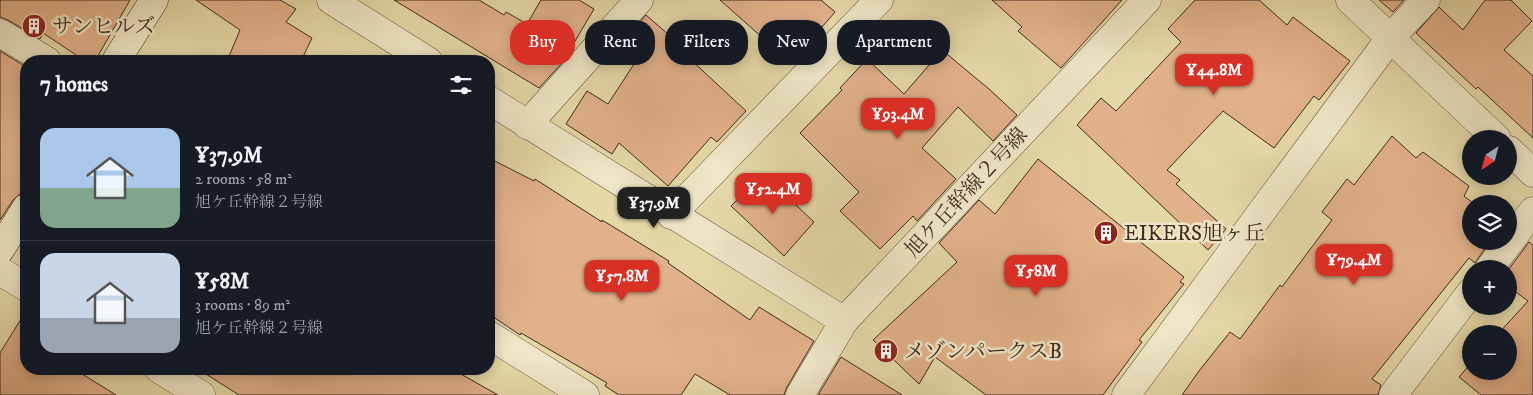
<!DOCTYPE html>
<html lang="en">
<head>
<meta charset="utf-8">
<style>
  :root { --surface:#171b24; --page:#20242c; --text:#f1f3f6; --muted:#9ea1a6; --line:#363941; --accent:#d93025 }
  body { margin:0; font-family:"IM FELL DW Pica","Noto Serif JP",serif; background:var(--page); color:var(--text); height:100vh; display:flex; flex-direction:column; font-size:19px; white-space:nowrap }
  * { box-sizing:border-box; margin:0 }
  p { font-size:16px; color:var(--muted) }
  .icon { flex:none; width:28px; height:28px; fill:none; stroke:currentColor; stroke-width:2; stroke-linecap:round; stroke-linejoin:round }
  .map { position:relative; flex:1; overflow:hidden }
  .panel { position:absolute; left:20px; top:55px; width:475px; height:320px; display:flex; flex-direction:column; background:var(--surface); border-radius:20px; box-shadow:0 2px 12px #0003 }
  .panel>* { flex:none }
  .top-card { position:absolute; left:510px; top:20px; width:475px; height:45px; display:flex; gap:10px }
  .needle { width:32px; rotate:216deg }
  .controls { position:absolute; left:1462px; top:130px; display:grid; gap:10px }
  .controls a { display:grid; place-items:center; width:55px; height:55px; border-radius:50%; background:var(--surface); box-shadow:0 2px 12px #0003; font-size:25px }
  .price { position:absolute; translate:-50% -42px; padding:0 11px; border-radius:10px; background:var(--accent); color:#fff; font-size:16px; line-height:32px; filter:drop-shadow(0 1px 2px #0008) }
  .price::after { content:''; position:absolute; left:50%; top:30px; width:15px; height:11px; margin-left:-8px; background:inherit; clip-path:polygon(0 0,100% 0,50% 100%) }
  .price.on { background:#222; color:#fff }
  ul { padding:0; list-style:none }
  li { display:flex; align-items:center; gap:15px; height:125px; padding:0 20px }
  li+li { border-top:1px solid var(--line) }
  li span { display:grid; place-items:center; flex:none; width:140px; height:100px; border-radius:15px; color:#555 }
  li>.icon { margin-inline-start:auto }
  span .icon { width:60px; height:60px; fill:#fffc; stroke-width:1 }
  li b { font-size:21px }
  h2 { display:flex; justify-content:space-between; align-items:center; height:60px; padding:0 20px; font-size:21px }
  .chip { padding:0 18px; border-radius:20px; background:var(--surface); box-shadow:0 2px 12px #0003; font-size:18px; line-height:45px }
  .chip.on { background:var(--accent); color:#fff }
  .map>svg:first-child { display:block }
  .building { fill:#e1b18a; stroke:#402a1f }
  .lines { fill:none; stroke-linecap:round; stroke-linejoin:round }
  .street-casing { stroke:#695641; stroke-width:29 }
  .secondary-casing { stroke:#402a1f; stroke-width:29 }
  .street { stroke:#eee6c6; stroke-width:28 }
  .secondary { stroke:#eee6c6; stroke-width:28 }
  .labels { text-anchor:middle; stroke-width:5; stroke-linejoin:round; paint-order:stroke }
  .poi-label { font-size:21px; fill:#402a1f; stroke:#eee6c6; text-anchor:start }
  .street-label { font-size:21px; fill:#402a1f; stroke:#eee6c6 }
</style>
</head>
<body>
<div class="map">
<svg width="1533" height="395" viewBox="0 0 1533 395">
  <rect width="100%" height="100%" fill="#e5d8a7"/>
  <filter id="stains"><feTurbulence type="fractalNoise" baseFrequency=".004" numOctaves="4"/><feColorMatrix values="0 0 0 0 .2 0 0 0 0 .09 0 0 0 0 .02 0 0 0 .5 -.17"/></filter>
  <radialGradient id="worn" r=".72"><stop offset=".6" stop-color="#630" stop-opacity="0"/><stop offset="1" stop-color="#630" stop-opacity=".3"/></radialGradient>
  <!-- building -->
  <g class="building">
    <path d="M0 0H130L95 61H85L43 33 40 39 8 20 0 17Z"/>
    <path d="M196 0H280L296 9 286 22 312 38 301 61H227L240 30Z"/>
    <path d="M394 0H479L504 15 506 12 527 24 541 0H579L594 9 562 63 539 88Z"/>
    <path d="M720 0H821L835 12 791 63Z"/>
    <path d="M992 0H1122L1061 68 1018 31 1022 27Z"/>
    <path d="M1195 0H1259L1287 25 1293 17 1350 61 1319 100 1314 96 1274 148 1223 111 1167 170 1180 180 1176 184 1226 229 1208 250 1077 125 1101 98 1116 111 1181 42 1168 29Z"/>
    <path d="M1379 0H1404L1393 12Z"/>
    <path d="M1485 0H1511L1532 21 1504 50 1533 76V138L1478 87 1476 89 1416 33 1439 7 1463 30Z"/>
    <path d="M646 15 692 55 689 58 746 111 717 142 711 137 668 186 619 143 612 154 566 124 587 91 608 104 636 61 619 46Z"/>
    <path d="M942 50 989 89 1017 115 993 141 958 107 922 148 956 179 917 221 913 216 880 249 840 211 859 192 800 133 842 90 840 88 867 59 904 94Z"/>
    <path d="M0 51 26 67V183L20 194 13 200 0 220Z"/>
    <path d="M1392 136 1416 158 1423 152 1469 186 1464 196 1474 204H1471V241H1490L1475 263 1469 258 1372 379 1381 385 1378 395H1182L1199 371 1230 332 1240 339 1280 285 1282 287 1332 220 1322 212 1347 179 1354 185Z"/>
    <path d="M489 158 534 181 535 179 602 222V220L669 261 668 263 750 320 759 307 814 341 787 387 784 395H730L695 374 681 395H619L605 386 607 383 521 333 520 335 489 314Z"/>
    <path d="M1038 159 1184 277 1180 282 1184 284 1139 340 1142 342 1103 395H986L935 357 919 384 873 340 957 262 939 243 979 200 995 214Z"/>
    <path d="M763 174 814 222 784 256 731 206Z"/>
    <path d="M1529 242 1533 245V395H1481L1459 377 1471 363V371H1509V334H1498L1528 301 1509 287V269Z"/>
    <path d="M26 311V369H74L116 395H0V353Z"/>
    <path d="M841 357 902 395H818Z"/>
    <path d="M198 369H452L498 395H239Z"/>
  </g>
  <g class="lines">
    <!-- street casing -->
    <g class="street-casing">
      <g id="street">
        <path d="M331 0 428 61"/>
        <path d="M1350 0 1497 139"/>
        <path d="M0 33 47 61"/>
        <path d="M489 100 844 321"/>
        <path d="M527 125 639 0"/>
        <path d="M1509 150 1533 173"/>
        <path d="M671 215 879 0"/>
        <path d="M1489 269 1533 211"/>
        <path d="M0 271 26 287"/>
        <path d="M489 335 585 395"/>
        <path d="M159 369 201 395"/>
        <path d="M800 395 844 321 1147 0"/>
        <path d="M1126 395 1391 37 1426 0"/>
        <path d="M1393 395 1471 292"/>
      </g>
    </g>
    <!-- secondary casing -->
    <g class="secondary-casing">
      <g id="secondary">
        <path d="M116 61 154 0"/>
        <path d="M0 250 26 208"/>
      </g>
    </g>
    <!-- street -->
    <use href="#street" class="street"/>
    <!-- secondary -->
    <use href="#secondary" class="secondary"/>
  </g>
  <!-- icons -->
  <defs>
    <g id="building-disc" transform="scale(1.25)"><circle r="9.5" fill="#8f2418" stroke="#eee6c6"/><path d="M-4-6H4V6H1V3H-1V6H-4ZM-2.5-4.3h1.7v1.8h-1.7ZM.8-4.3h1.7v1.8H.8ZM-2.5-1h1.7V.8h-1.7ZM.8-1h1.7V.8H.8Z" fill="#fff"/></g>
  </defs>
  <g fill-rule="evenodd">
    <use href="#building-disc" x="34" y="26"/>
    <use href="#building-disc" x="1106" y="233"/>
    <use href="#building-disc" x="886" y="351"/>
  </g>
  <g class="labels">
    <!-- poi labels -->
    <g class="poi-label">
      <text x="52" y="33">サンヒルズ</text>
      <text x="1124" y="240">EIKERS旭ヶ丘</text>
      <text x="904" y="358">メゾンパークスB</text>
    </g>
    <!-- street labels -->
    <g class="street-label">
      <text transform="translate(966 192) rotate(-47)" y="7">旭ケ丘幹線２号線</text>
    </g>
  </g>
  <rect width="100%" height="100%" filter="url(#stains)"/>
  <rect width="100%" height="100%" fill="url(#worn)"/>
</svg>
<div class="controls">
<a><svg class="needle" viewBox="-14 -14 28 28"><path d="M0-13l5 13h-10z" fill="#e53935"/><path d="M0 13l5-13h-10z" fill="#9ea1a6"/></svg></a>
<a><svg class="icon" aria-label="layers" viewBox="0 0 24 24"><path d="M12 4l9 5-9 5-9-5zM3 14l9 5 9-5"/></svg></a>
<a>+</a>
<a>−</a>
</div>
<b class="price" style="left:1214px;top:96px">¥44.8M</b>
<b class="price" style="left:898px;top:140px">¥93.4M</b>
<b class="price" style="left:773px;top:215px">¥52.4M</b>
<b class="price on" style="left:654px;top:229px">¥37.9M</b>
<b class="price" style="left:1354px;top:286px">¥79.4M</b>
<b class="price" style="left:1036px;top:297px">¥58M</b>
<b class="price" style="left:622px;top:302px">¥57.8M</b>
<div class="top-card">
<a class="chip on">Buy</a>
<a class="chip">Rent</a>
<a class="chip">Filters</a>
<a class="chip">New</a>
<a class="chip">Apartment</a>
</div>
<section class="panel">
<h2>7 homes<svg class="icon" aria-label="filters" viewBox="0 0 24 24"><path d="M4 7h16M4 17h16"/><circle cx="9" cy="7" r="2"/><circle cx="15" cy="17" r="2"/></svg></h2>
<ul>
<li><span style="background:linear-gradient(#a9c7e8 60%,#7fa58c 0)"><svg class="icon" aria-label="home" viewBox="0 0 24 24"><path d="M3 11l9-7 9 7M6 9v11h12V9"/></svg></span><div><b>¥37.9M</b><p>2 rooms · 58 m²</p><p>旭ケ丘幹線２号線</p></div></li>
<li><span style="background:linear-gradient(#c9d6e8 65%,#9aa5b1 0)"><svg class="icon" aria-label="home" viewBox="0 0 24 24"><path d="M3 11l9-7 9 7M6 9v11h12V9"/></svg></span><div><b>¥58M</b><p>3 rooms · 89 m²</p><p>旭ケ丘幹線２号線</p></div></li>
</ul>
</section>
</div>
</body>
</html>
